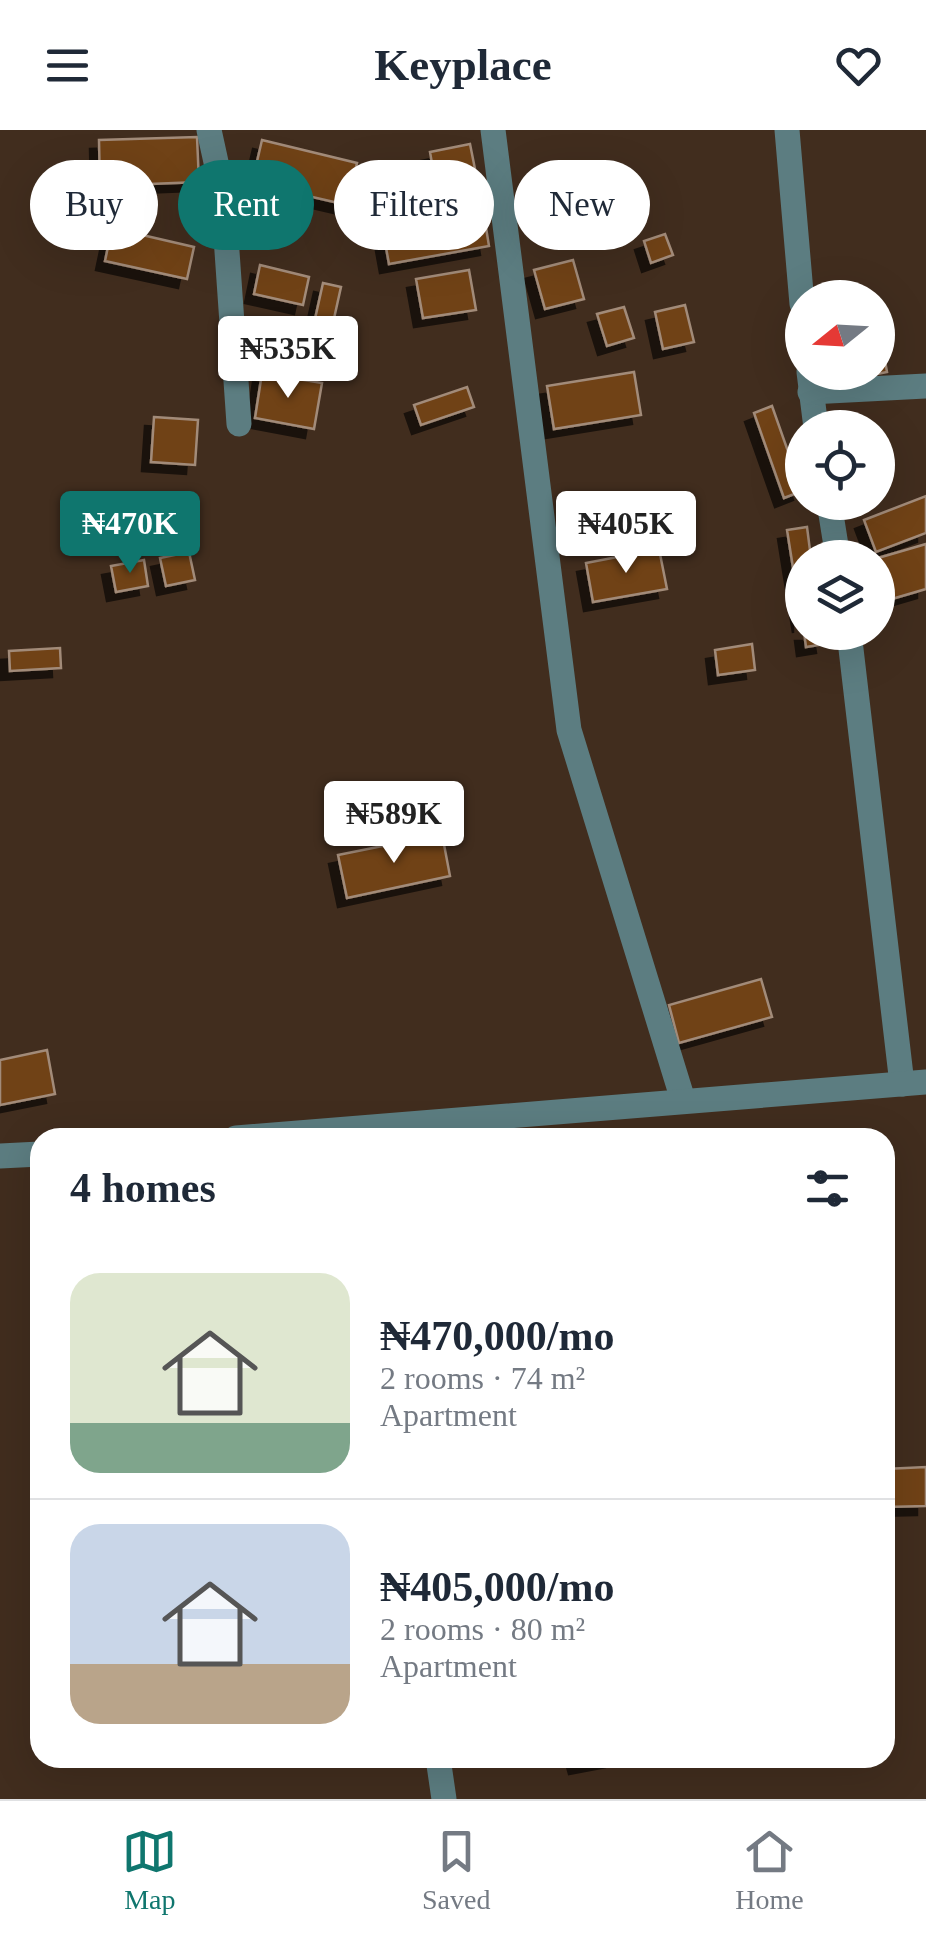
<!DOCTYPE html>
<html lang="en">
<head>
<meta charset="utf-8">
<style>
  :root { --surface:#fff; --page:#f2f2f3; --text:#1f2937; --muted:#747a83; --line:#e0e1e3; --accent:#0f766e }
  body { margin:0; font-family:"Times New Roman",serif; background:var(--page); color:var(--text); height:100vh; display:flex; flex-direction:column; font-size:38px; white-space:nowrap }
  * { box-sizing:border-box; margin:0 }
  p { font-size:32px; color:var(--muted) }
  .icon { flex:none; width:55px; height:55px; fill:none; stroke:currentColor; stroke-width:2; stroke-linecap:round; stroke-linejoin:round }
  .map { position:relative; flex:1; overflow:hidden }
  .panel { position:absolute; left:30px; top:998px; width:865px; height:640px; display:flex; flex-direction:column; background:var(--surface); border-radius:30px; box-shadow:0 10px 40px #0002 }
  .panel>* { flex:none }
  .banner { position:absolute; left:30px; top:30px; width:868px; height:90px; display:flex; gap:20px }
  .needle { width:65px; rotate:252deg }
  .fabs { position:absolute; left:785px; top:150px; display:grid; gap:20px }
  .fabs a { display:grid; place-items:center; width:110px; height:110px; border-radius:50%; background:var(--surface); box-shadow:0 10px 40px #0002; font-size:50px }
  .price { position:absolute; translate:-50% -85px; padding:0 22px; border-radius:10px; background:#fff; color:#222; font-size:32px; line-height:65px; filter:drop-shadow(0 2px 5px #0008) }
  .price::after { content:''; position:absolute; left:50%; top:60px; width:30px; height:22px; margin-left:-15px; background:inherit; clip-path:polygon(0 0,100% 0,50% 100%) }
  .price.current { background:var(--accent); color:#fff }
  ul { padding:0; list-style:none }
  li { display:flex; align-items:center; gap:30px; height:250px; padding:0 40px }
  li+li { border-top:2px solid var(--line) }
  li span { display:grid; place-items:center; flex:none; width:280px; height:200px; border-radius:30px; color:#555 }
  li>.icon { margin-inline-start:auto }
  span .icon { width:120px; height:120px; fill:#fffc; stroke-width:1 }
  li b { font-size:42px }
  h2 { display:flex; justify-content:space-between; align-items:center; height:120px; padding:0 40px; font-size:42px }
  .chip { padding:0 35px; border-radius:45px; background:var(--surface); box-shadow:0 10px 40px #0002; font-size:35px; line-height:90px }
  .chip.current { background:var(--accent); color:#fff }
  header { display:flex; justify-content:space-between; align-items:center; height:130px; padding:0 40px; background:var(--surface); font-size:45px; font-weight:600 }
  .tabs { display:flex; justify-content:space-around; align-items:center; height:140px; border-top:2px solid var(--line); background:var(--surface); font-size:28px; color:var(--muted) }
  .tabs a { display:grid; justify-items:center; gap:5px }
  .tabs .current { color:var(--accent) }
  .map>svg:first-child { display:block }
  .building { fill:#6f4219; stroke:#a28b79; stroke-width:2.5; filter:url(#shadow) }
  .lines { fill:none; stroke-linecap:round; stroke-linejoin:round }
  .minor { stroke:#5c7d81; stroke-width:25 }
</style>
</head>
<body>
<header><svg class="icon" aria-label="menu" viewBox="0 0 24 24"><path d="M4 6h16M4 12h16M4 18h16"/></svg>Keyplace<svg class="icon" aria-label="heart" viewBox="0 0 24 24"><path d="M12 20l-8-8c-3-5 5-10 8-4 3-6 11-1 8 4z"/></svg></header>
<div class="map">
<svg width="926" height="1669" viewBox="0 0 926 1669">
  <defs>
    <filter id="shadow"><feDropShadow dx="-9" dy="9" stdDeviation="0" flood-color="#0009"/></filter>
  </defs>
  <rect width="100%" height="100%" fill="#412d1e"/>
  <!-- building -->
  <g class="building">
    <path d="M197 7 199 52 100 56 99 10Z"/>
    <path d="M262 10 357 33 347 75 252 53Z"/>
    <path d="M470 14 478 54 437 62 430 22Z"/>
    <path d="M482 73 489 116 389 134 381 90Z"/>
    <path d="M112 98 194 117 187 149 105 131Z"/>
    <path d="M665 104 673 125 651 133 644 111Z"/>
    <path d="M573 130 584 169 545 179 534 140Z"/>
    <path d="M260 135 309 147 303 175 254 164Z"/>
    <path d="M469 140 476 180 423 188 416 149Z"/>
    <path d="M323 153 341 157 333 193 315 189Z"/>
    <path d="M685 175 694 212 663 219 655 182Z"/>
    <path d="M624 177 634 208 607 216 597 184Z"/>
    <path d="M878 208H881L887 242 841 251 839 242H878Z"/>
    <path d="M634 242 641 285 554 299 547 256Z"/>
    <path d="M262 243 322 253 314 299 255 288Z"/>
    <path d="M467 257 474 277 421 295 414 275Z"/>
    <path d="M772 276 802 361 784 368 754 283Z"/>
    <path d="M154 287 198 290 195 335 151 332Z"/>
    <path d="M926 366V403L876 422 864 390Z"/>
    <path d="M807 397 811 428H802V494L787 400Z"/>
    <path d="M926 414V459L878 473V428Z"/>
    <path d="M659 419 667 459 593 472 586 433Z"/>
    <path d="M189 422 195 450 166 456 160 428Z"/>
    <path d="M144 430 148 456 116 462 111 436Z"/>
    <path d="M804 502H823L825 514 806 517Z"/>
    <path d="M752 514 755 540 718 545 715 520Z"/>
    <path d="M60 518 61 538 10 541 9 521Z"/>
    <path d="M442 704 450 746 347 768 338 725Z"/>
    <path d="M761 849 772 887 679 913 669 875Z"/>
    <path d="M47 920 55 964 0 975V930Z"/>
    <path d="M926 1337V1376L885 1377V1339Z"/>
    <path d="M576 1628H615L578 1635Z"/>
  </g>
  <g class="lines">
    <!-- minor -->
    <g class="minor">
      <path d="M209 0 223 64 239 294"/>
      <path d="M493 0 569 600 683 970"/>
      <path d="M787 0 802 174"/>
      <path d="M809 242 816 298"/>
      <path d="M810 262 926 256"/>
      <path d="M829 372 838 428"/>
      <path d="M849 502 902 954"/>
      <path d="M236 1008 926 952"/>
      <path d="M0 1026 40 1024"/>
      <path d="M438 1628 444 1669"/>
    </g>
  </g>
</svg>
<div class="fabs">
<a><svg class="needle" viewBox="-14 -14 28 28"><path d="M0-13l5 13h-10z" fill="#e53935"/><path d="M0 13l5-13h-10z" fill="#747a83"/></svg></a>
<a><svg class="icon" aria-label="locate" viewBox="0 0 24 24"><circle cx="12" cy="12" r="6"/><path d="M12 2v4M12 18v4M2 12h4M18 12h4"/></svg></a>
<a><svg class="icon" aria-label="layers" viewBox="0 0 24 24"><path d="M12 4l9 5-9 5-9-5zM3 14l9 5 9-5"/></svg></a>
</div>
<b class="price" style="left:288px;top:271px">₦535K</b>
<b class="price current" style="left:130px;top:446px">₦470K</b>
<b class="price" style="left:626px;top:446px">₦405K</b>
<b class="price" style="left:394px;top:736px">₦589K</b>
<div class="banner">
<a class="chip">Buy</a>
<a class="chip current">Rent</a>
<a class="chip">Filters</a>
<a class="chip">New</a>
</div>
<section class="panel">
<h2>4 homes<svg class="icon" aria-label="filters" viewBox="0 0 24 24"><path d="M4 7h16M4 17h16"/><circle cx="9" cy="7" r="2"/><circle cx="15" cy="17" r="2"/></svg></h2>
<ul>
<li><span style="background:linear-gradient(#dfe7d0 75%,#7fa58c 0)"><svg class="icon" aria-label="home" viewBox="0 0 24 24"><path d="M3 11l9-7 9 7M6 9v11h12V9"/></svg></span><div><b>₦470,000/mo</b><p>2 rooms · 74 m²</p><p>Apartment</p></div></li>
<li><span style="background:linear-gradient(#c9d6e8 70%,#b9a48a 0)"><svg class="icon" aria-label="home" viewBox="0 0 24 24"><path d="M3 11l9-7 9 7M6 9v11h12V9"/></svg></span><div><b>₦405,000/mo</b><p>2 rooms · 80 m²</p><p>Apartment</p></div></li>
</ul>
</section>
</div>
<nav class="tabs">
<a class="current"><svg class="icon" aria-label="map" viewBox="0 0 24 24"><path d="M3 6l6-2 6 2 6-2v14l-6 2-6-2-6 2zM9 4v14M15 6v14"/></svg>Map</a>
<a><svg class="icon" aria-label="saved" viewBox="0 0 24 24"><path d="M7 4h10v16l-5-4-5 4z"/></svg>Saved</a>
<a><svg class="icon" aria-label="home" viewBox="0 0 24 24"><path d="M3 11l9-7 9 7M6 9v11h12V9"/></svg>Home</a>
</nav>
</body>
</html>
